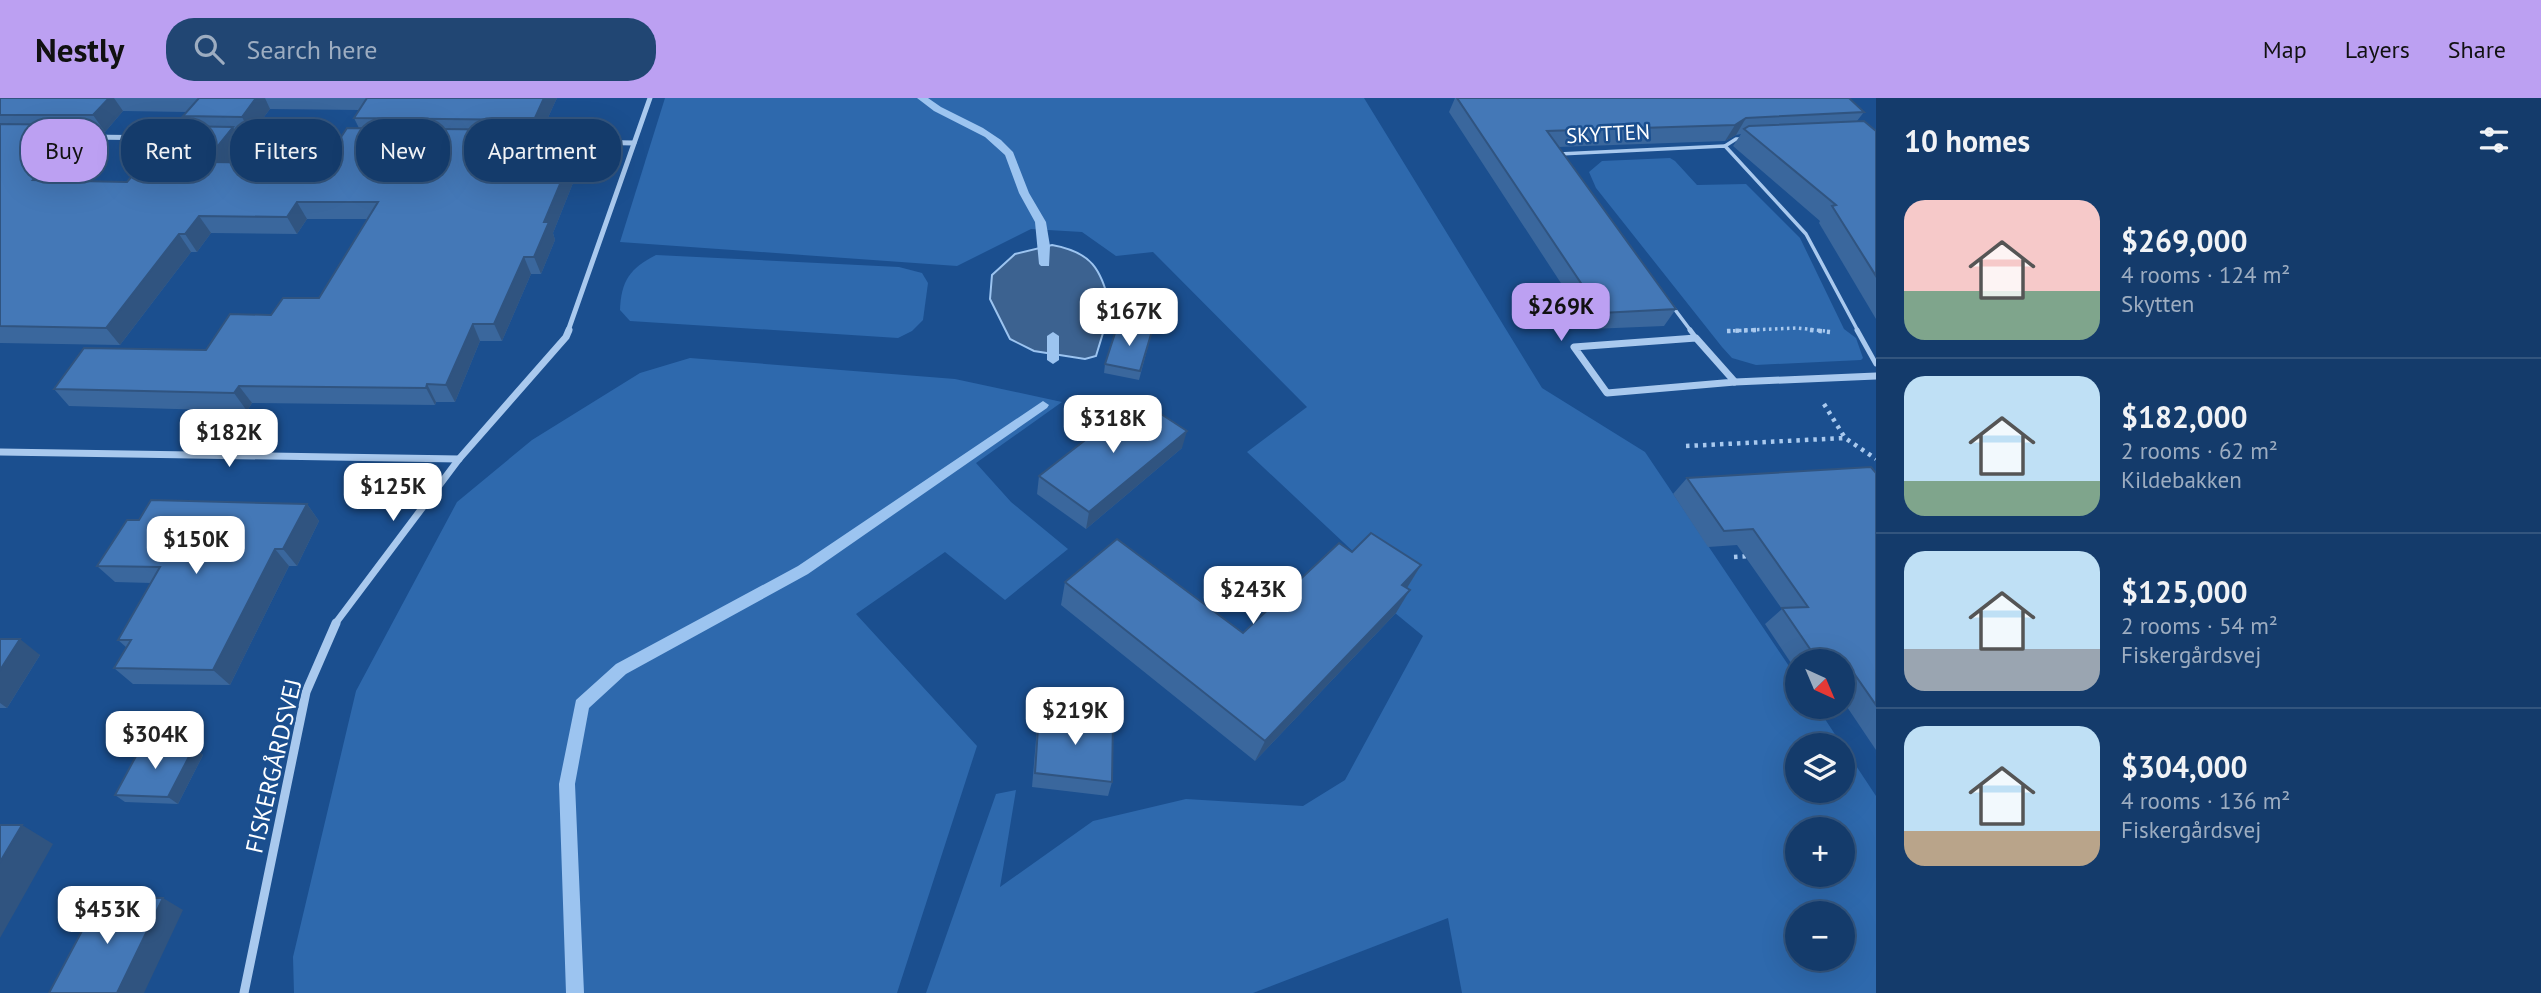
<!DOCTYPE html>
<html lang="en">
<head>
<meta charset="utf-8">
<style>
  :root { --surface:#143b6b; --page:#214673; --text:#f1f3f6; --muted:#9dadc1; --line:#33557e; --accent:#bca0f2 }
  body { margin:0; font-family:"PT Sans",sans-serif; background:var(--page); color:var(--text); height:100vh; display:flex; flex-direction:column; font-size:26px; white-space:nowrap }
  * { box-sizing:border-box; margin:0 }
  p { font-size:23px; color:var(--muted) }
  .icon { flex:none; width:38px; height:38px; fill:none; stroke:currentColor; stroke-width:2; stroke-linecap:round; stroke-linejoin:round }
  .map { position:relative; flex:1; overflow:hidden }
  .sheet { display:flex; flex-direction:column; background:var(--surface); width:665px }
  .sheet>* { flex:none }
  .hud { position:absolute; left:21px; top:21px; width:665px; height:63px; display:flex; gap:14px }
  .needle { width:46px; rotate:136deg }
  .tools { position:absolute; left:1785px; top:551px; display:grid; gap:14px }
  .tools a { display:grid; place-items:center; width:70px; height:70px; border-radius:50%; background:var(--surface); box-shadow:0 7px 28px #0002,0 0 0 2px var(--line); font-size:35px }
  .price { position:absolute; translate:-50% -60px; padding:0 16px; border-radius:14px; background:#fff; color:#222; font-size:23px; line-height:46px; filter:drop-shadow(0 2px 4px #0008) }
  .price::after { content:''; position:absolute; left:50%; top:42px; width:21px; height:16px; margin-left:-10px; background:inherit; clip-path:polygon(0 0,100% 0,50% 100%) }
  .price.active { background:var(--accent); color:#111 }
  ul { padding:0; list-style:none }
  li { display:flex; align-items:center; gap:21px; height:175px; padding:0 28px }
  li+li { border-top:2px solid var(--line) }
  li span { display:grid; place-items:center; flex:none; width:196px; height:140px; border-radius:21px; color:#555 }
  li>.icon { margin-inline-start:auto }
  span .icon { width:84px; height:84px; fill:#fffc; stroke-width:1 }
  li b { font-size:30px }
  h2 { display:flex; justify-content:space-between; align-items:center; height:84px; padding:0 28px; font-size:30px }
  .chip { padding:0 24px; border-radius:28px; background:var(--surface); box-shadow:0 7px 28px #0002,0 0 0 2px var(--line); font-size:24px; line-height:63px }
  .chip.active { background:var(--accent); color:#111 }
  header { display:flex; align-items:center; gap:42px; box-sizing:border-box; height:98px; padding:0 35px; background:var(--accent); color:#111 }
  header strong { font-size:33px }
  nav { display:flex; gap:38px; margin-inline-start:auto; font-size:24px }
  .search { width:490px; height:63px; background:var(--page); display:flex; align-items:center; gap:18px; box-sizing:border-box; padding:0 24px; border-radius:28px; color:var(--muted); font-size:26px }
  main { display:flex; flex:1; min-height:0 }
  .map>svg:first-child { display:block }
  .green { fill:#2e69ad; fill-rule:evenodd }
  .water { fill:#3c6290; stroke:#9cc4f0; stroke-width:2 }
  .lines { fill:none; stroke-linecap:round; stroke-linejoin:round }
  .stream { fill:#9cc4f0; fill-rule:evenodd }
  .path-far1 { stroke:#a9c9ee; stroke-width:3.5; stroke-dasharray:2.5 3.5; stroke-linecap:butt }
  .path { stroke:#a9c9ee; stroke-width:4.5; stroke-dasharray:3.5 5; stroke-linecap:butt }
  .service-far1 { stroke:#a9c9ee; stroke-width:3.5 }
  .service { stroke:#a9c9ee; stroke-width:5 }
  .minor-far2 { stroke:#a9c9ee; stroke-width:5 }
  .minor-far1 { stroke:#a9c9ee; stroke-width:7 }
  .minor { stroke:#a9c9ee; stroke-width:9 }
  .wall { fill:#3a679d; fill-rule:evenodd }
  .shaded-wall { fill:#305480 }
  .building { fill:#4478b7; stroke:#305480; stroke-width:2 }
  .labels { text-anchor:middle; stroke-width:5; stroke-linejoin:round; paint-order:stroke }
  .far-street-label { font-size:21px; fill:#fff; stroke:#1b4f8f }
  .street-label { font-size:24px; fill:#fff; stroke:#1b4f8f }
</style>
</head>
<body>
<header>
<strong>Nestly</strong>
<div class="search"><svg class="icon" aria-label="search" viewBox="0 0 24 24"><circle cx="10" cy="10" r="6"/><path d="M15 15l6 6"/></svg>Search here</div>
<nav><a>Map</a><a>Layers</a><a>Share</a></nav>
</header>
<main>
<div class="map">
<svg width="1876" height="895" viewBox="0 0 1876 895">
  <rect width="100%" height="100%" fill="#1b4f8f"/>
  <!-- green -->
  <g class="green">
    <path d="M665 0H1364L1542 290 1645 354 1797 580V609H1817L1842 647 1797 648V693H1843V648L1876 698V895H1462L1448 820 1253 895H926L996 696 1016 692 1000 789 1093 723 1186 701 1303 708 1345 682 1423 538 1389 510 1359 459 1247 354 1307 309 1153 154 1116 158 1082 134 1031 131 957 168 620 144ZM1797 732H1843V777H1797ZM1797 816H1843V861H1797Z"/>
    <path d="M1670 60 1675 63 1697 87 1746 86 1800 140 1844 231 1856 240 1863 260 1861 262 1756 267 1732 260 1722 249 1596 90 1589 74 1602 63Z"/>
    <path d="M656 157 899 169 922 175 928 185 923 222 912 233 898 240 630 223 620 212C621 183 630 170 656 157Z"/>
    <path d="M690 260 955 281 1062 304 976 365 1011 404 1068 451 1005 502 945 454 856 516 977 648 897 895H294L293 859 356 593 457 404 532 342 640 275Z"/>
  </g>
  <!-- water -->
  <path class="water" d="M1052 147C1101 156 1100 178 1115 220L1103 235 1096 258 1085 261 1034 253 1010 241 990 201 992 177 1015 156Z"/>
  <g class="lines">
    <!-- stream -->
    <g class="stream">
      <path d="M917 0H928L941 9 983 30 1001 42 1013 54 1029 95 1046 124 1050 148 1049 168H1041L1039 166 1035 124 1019 95 1005 57 985 39 934 13Z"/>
      <path d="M1053 234 1059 238V262L1053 266 1047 262V238Z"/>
      <path d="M1043 303 1049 307 1047 310 808 476 626 576 589 610 575 686 584 895H566L559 686 576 602 616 566 798 468Z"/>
    </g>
    <!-- path-far1 -->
    <path class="path-far1" d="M1727 233 1797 230 1825 233"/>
    <!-- path -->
    <g class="path">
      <path d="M1810 232 1830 234"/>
      <path d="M1727 233 1759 232"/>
      <path d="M1824 306 1845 340 1876 361"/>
      <path d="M1686 348 1845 340"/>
      <path d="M1734 459 1750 458"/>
    </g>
    <!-- service-far1 -->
    <g class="service-far1">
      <path d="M1725 48 1736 41H1744"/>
      <path d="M1559 56 1725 48 1806 136 1858 233"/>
      <path d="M1673 209 1691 233"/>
    </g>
    <!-- service -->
    <g class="service">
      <path d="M1690 232 1696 240"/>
      <path d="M1857 232 1876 266"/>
    </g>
    <!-- minor-far2 -->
    <g class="minor-far2">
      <path d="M85 39 174 40"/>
      <path d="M232 40 349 42"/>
      <path d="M526 43 634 45"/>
      <path d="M568 233 650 0"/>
    </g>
    <!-- minor-far1 -->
    <g class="minor-far1">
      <path d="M1696 240 1735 284 1607 295 1574 249Z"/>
      <path d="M1735 284 1876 278"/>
      <path d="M0 354 459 361"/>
      <path d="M335 526 459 361 566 239 569 232"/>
    </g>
    <!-- minor -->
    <path class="minor" d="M244 895 306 594 336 525"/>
  </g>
  <!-- wall -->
  <g class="wall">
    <path d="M0 0H557L539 39H531L534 49 533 52 574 53 579 70 553 135 555 142 541 176H531L502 243H480L455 304H436L435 307 252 305 247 313 69 308 54 291 206 252 271 217 319 200 367 121H307L297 136 211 135 197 154H191L120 247 0 245ZM270 11 360 12 354 20 359 30 324 65 229 64 243 46 237 35 251 36ZM123 13 187 14 183 18 190 28 127 84 62 83 95 44 88 34H105Z"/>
    <path d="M1455 0 1864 14 1857 23 1876 33V221L1819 125 1820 123 1733 48 1741 36 1736 37 1725 43 1558 49 1676 211 1664 228 1591 231 1449 14Z"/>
    <path d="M1152 233 1139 282 1104 275 1105 266Z"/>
    <path d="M1182 350 1086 431 1037 396 1039 378Z"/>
    <path d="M1876 375V652L1843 603V564H1797V574L1765 526 1782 511 1737 447 1708 449 1673 396 1687 380Z"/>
    <path d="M307 406 319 423 297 468H289L230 587 133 586 114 570 127 550 118 542 151 485 115 484 97 468 139 422Z"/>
    <path d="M1352 454 1421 467 1407 490 1396 515 1255 663 1061 507 1065 484 1243 535Z"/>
    <path d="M0 541 40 557 7 610H0Z"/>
    <path d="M1039 615 1112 684 1108 698 1032 689 1037 630Z"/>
    <path d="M194 649 203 657 178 706 125 704 115 697Z"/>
  </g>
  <!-- shaded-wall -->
  <g class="shaded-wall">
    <path d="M109 0H114L123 13 105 34 93 17Z"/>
    <path d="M256 0H265L270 11 251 36 242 19Z"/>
    <path d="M544 0H557L539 39 534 22Z"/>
    <path d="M1746 20 1736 37 1725 43 1735 27Z"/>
    <path d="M84 27 95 44 47 99 33 82Z"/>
    <path d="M233 29 243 46 215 81 205 64Z"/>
    <path d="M529 32 534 49 525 69 519 52Z"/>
    <path d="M574 53 579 70 553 135 555 142 541 176 534 159 544 124Z"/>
    <path d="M297 104 307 121 297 136 287 119Z"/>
    <path d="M199 118 211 135 197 154 185 136Z"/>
    <path d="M179 136 191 154 120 247 106 230Z"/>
    <path d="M524 159 531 176 502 243 494 226Z"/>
    <path d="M473 226 480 243 455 304 446 287Z"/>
    <path d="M427 286 436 304 435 307 426 290Z"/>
    <path d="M239 288 252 305 247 313 234 295Z"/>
    <path d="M1187 333 1182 350 1086 431 1089 414Z"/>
    <path d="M307 406 319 423 297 468 283 451Z"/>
    <path d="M275 451 289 468 230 587 213 572Z"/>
    <path d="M1421 467 1407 490 1402 487Z"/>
    <path d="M1410 492 1396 515 1255 663 1265 643Z"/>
    <path d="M20 541 40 557 7 610 0 605V572Z"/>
    <path d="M194 649 203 657 178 706 168 699Z"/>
    <path d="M22 727 53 746 0 840V764Z"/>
    <path d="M163 800 183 812 144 895H117Z"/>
  </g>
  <!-- building -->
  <g class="building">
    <path d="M0 0H109L93 17H0Z"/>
    <path d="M199 0H256L242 19 183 18Z"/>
    <path d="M367 0H544L534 22 354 20Z"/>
    <path d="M1457 0H1849L1864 14 1746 20 1735 27 1547 33 1676 211 1601 215Z"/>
    <path d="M1864 23 1876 33V178L1832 108 1836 107 1744 31 1749 28Z"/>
    <path d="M0 26 84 27 33 82 127 84 175 28 233 29 205 64 324 65 347 30 529 32 519 52 574 53 544 124H549L534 159H524L494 226H473L446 287 427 286 426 290 239 288 234 295 54 291 84 250 206 252 230 216 271 217 283 200H319L378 104H297L287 119 199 118 185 136H179L106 230 0 228Z"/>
    <path d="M1118 226 1152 233 1140 273 1105 266Z"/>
    <path d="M1138 301 1187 333 1089 414 1039 378Z"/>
    <path d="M1871 369 1876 375V607L1853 574H1843V564H1819L1782 510 1808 509 1753 431 1724 433 1687 380Z"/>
    <path d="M151 402 307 406 283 451H275L213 572 114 570 131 542H118L160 469 97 468 127 422H139Z"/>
    <path d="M1371 435 1421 467 1402 487 1410 492 1265 643 1065 484 1117 441 1243 535 1339 445 1352 454Z"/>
    <path d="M0 541H20L0 572Z"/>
    <path d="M1039 615 1113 622 1112 684 1035 675Z"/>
    <path d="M142 647 194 649 168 699 115 697Z"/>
    <path d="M0 727H22L0 764Z"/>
    <path d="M100 799 163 800 117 895H49Z"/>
  </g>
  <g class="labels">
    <!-- far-street labels -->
    <g class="far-street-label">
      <text transform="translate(1608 36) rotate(-3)" y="7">SKYTTEN</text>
    </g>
    <!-- street labels -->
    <g class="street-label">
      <text transform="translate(274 668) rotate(-77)" y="8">FISKERGÅRDSVEJ</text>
    </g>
  </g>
</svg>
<div class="tools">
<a><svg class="needle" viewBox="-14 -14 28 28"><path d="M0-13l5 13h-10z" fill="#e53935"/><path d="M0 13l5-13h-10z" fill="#9dadc1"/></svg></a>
<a><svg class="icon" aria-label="layers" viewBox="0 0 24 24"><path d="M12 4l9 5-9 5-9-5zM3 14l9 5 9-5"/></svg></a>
<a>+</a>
<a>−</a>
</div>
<b class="price active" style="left:1561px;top:245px">$269K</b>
<b class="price" style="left:1129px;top:250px">$167K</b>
<b class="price" style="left:1113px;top:357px">$318K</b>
<b class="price" style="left:229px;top:371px">$182K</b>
<b class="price" style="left:393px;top:425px">$125K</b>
<b class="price" style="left:196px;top:478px">$150K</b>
<b class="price" style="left:1253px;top:528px">$243K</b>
<b class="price" style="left:1075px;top:649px">$219K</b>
<b class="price" style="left:155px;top:673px">$304K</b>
<b class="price" style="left:107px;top:848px">$453K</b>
<div class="hud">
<a class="chip active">Buy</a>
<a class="chip">Rent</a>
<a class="chip">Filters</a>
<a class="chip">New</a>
<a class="chip">Apartment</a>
</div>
</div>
<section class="sheet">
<h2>10 homes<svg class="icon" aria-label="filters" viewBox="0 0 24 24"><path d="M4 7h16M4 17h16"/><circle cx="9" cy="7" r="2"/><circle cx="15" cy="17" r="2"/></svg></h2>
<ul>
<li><span style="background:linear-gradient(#f6c9c9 65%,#7fa58c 0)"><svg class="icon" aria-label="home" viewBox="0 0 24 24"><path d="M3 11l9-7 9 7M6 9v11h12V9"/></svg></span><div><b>$269,000</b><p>4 rooms · 124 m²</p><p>Skytten</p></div></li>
<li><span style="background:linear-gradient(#bfe0f5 75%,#7fa58c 0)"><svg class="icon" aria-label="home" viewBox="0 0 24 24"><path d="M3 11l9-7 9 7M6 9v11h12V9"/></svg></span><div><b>$182,000</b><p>2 rooms · 62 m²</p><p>Kildebakken</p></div></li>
<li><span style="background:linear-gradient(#bfe0f5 70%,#9aa5b1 0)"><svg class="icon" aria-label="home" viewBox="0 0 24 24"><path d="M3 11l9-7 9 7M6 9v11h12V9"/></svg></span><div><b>$125,000</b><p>2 rooms · 54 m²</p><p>Fiskergårdsvej</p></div></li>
<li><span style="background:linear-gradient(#bfe0f5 75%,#b9a48a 0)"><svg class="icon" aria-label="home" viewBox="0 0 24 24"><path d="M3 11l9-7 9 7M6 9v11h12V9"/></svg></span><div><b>$304,000</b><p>4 rooms · 136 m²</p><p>Fiskergårdsvej</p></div></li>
</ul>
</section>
</main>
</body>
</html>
